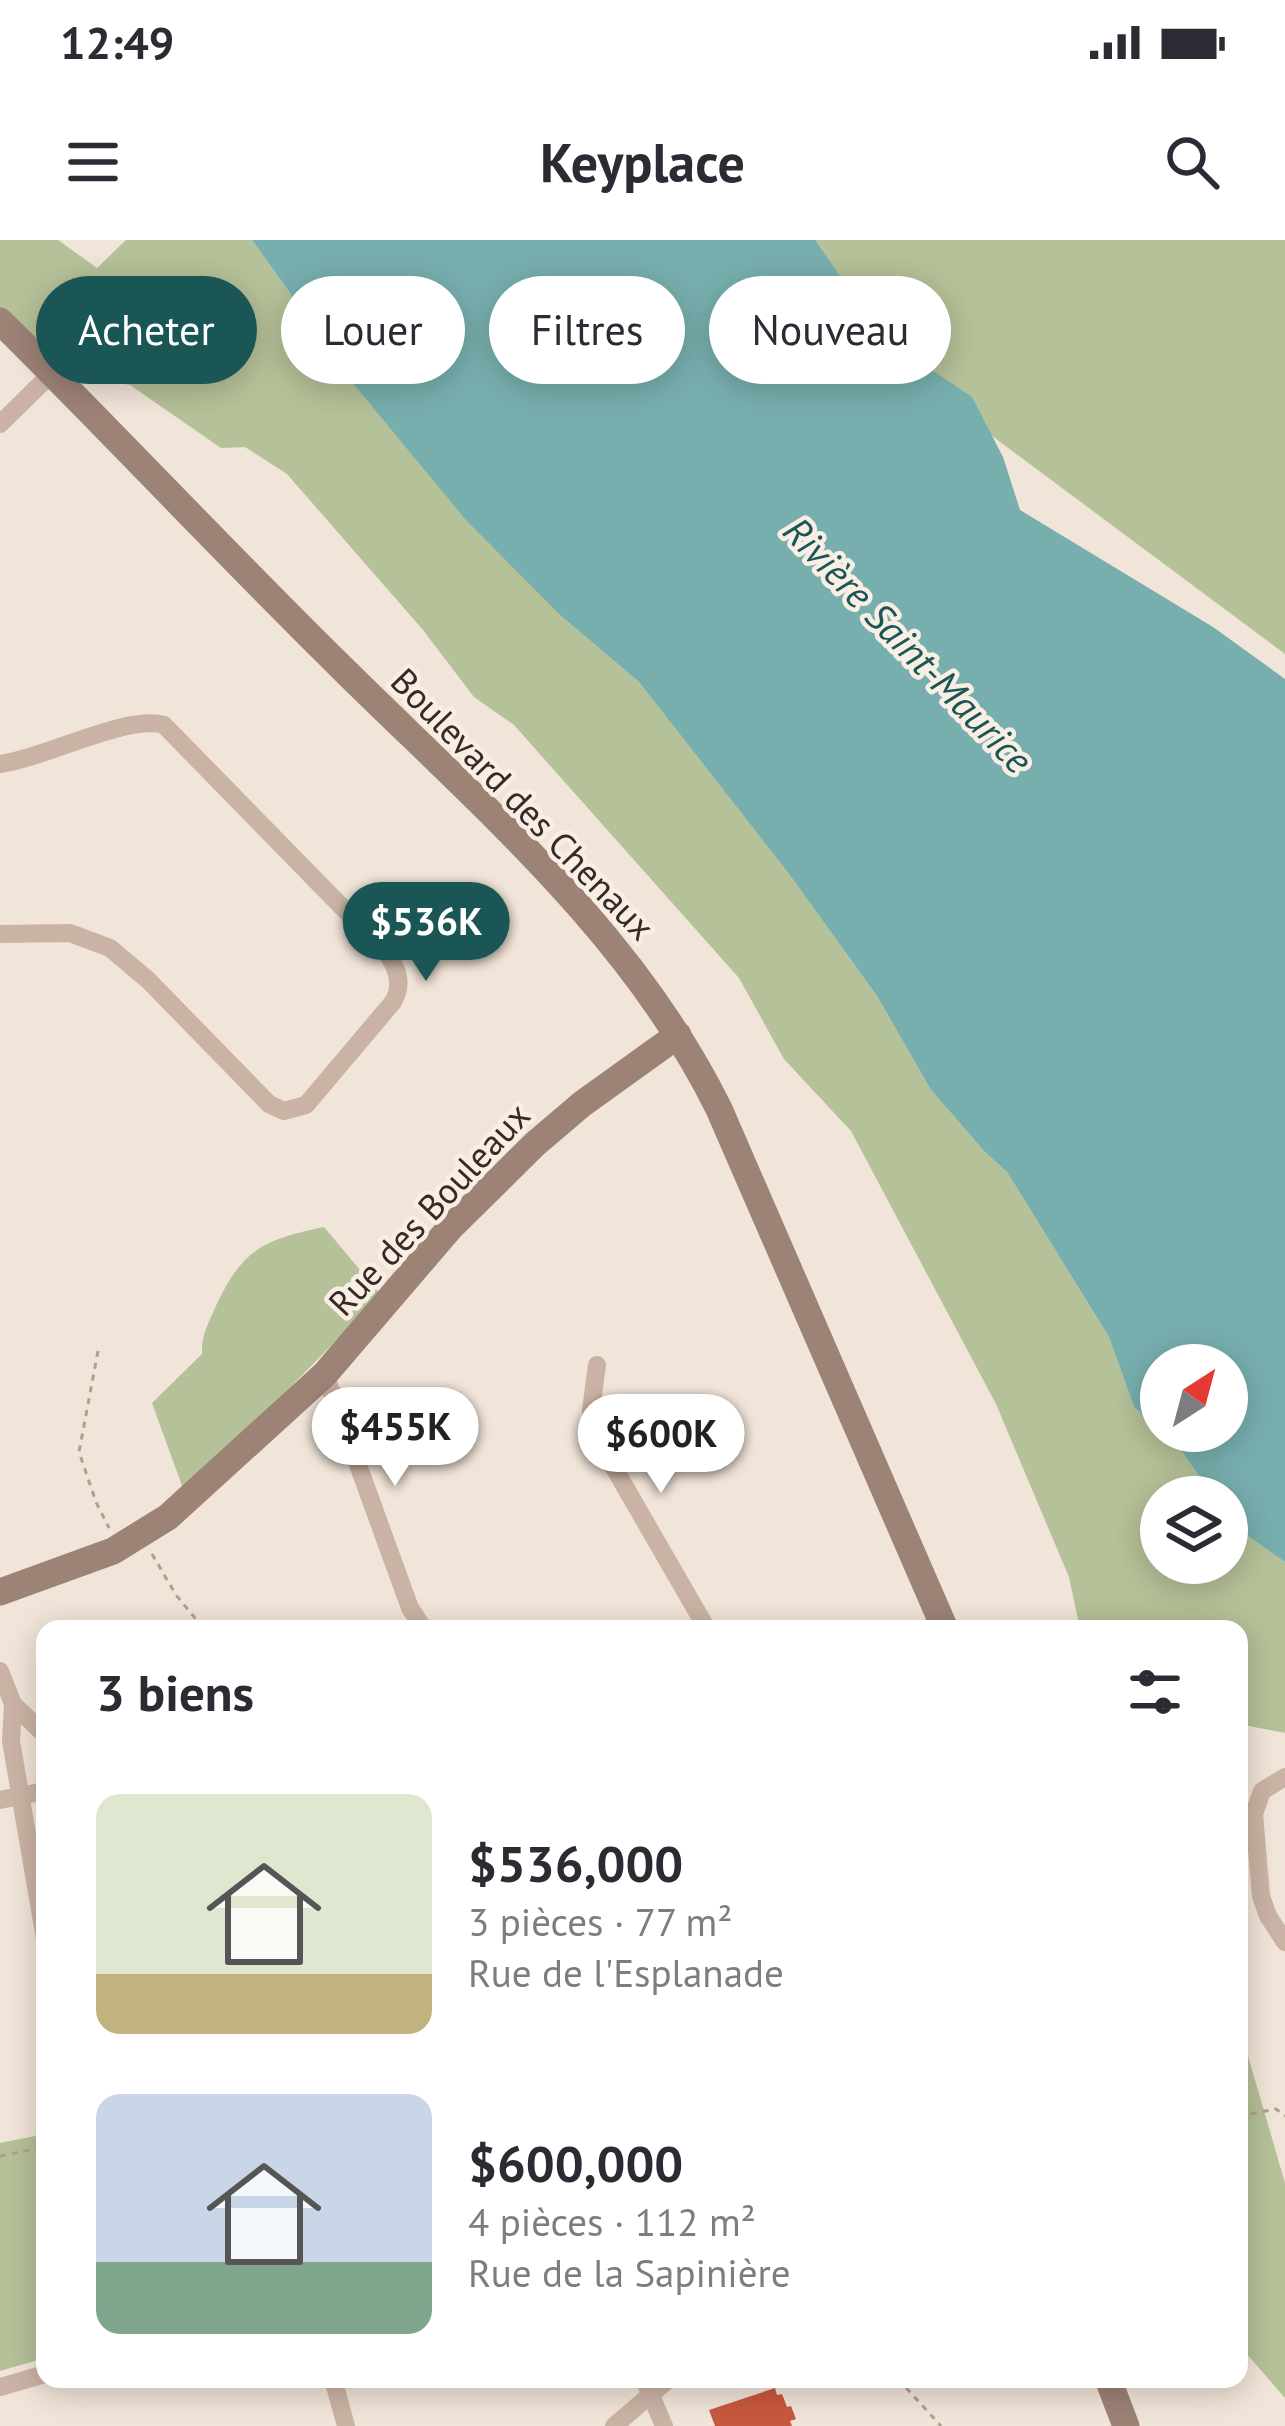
<!DOCTYPE html>
<html lang="fr">
<head>
<meta charset="utf-8">
<style>
  :root { --surface:#fff; --page:#f2f2f3; --text:#2b2b33; --muted:#7c7c81; --accent:#1b5657 }
  body { margin:0; font-family:"PT Sans",sans-serif; background:var(--page); color:var(--text); height:100vh; display:flex; flex-direction:column; font-size:45px; white-space:nowrap }
  * { box-sizing:border-box; margin:0 }
  p { font-size:39px; color:var(--muted) }
  .icon { flex:none; width:66px; height:66px; fill:none; stroke:currentColor; stroke-width:2; stroke-linecap:round; stroke-linejoin:round }
  .map { position:relative; flex:1; overflow:hidden }
  .sheet { position:absolute; left:36px; top:1380px; width:1212px; height:768px; display:flex; flex-direction:column; background:var(--surface); border-radius:24px; box-shadow:0 6px 30px #0003 }
  .sheet>* { flex:none }
  .banner { position:absolute; left:36px; top:36px; width:1215px; height:108px; display:flex; gap:24px }
  .needle { width:78px; rotate:36deg }
  .buttons { position:absolute; left:1140px; top:1104px; display:grid; gap:24px }
  .buttons a { display:grid; place-items:center; width:108px; height:108px; border-radius:50%; background:var(--surface); box-shadow:0 6px 30px #0003; font-size:60px }
  .price { position:absolute; translate:-50% -102px; padding:0 27px; border-radius:42px; background:#fff; color:#222; font-size:39px; line-height:78px; filter:drop-shadow(0 3px 6px #0008) }
  .price::after { content:''; position:absolute; left:50%; top:72px; width:36px; height:27px; margin-left:-18px; background:inherit; clip-path:polygon(0 0,100% 0,50% 100%) }
  .price.active { background:var(--accent); color:#fff }
  ul { padding:0; list-style:none }
  li { display:flex; align-items:center; gap:36px; height:300px; padding:0 60px }
  li span { display:grid; place-items:center; flex:none; width:336px; height:240px; border-radius:24px; color:#555 }
  li>.icon { margin-inline-start:auto }
  span .icon { width:144px; height:144px; fill:#fffc; stroke-width:1 }
  li b { font-size:51px }
  h2 { display:flex; justify-content:space-between; align-items:center; height:144px; padding:0 60px; font-size:51px }
  .chip { padding:0 42px; border-radius:54px; background:var(--surface); box-shadow:0 6px 30px #0003; font-size:42px; line-height:108px }
  .chip.active { background:var(--accent); color:#fff }
  .status { display:flex; justify-content:space-between; align-items:center; height:84px; padding:0 60px; background:var(--surface); direction:ltr }
  .status svg { height:33px; fill:currentColor }
  header { display:flex; justify-content:space-between; align-items:center; height:156px; padding:0 60px; background:var(--surface); font-size:54px; font-weight:700 }
  .map>svg:first-child { display:block }
  .green { fill:#b5c198 }
  .water { fill:#77afae; fill-rule:evenodd }
  .building { fill:#c8583f }
  .lines { fill:none; stroke-linecap:round; stroke-linejoin:round }
  .path { stroke:#b59d8e; stroke-width:3; stroke-dasharray:6 6; stroke-linecap:butt }
  .street { stroke:#cab3a4; stroke-width:18 }
  .secondary { stroke:#9d8276; stroke-width:27 }
  .labels { text-anchor:middle; stroke-width:9; stroke-linejoin:round; paint-order:stroke }
  .street-label { font-size:36px; fill:#352a26; stroke:#f9eee4 }
  .water-label { font-size:39px; font-style:italic; fill:#1b5657; stroke:#f9eee4 }
</style>
</head>
<body>
<div class="status"><b>12:49</b><svg viewBox="0 0 49 12"><path d="M0 12V9h3v3zM5 12V6h3v6zM10 12V3h3v9zM15 12V0h3v12zM26 1h20v11H26zM47 4h2v5h-2z"/></svg></div>
<header><svg class="icon" aria-label="menu" viewBox="0 0 24 24"><path d="M4 6h16M4 12h16M4 18h16"/></svg>Keyplace<svg class="icon" aria-label="search" viewBox="0 0 24 24"><circle cx="10" cy="10" r="6"/><path d="M15 15l6 6"/></svg></header>
<div class="map">
<svg width="1285" height="2186" viewBox="0 0 1285 2186">
  <rect width="100%" height="100%" fill="#f1e4d8"/>
  <!-- green -->
  <g class="green">
    <path d="M0 0H58L97 28 126 0H252L290 53 304 84 560 375 639 442 789 634 877 756 931 850 985 912 1007 932 1109 1097 1134 1167 1179 1207 1213 1257H1161V1323H1227V1279L1285 1322V1493L1239 1484V1389H1080L1069 1337 996 1164 851 891 784 819 739 738 514 485 474 457 423 390 287 234 245 207 221 208 130 145 60 133 0 72Z"/>
    <path d="M794 0H1285V414L886 117Z"/>
    <path d="M324 987 381 1055 185 1254 152 1163 202 1114C201 1096 208 1084 215 1068 242 1009 263 1000 324 987Z"/>
    <path d="M1239 1785 1285 1943V2158L1239 2105Z"/>
    <path d="M45 1894V2118L0 2131V1903Z"/>
  </g>
  <!-- water -->
  <path class="water" d="M252 0H815L883 97 972 157 1003 217 1020 270 1213 387 1285 439V1322L1231 1284 1227 1257H1213L1179 1207 1134 1167 1109 1097 1007 932 985 912 931 850 877 756 789 634 639 442 560 375 466 280 304 84 290 53ZM1161 1125H1227V1191H1161Z"/>
  <!-- building -->
  <path class="building" d="M775 2148 777 2155 782 2154 787 2167 791 2166 796 2179 790 2181 792 2186H715L709 2170Z"/>
  <g class="lines">
    <!-- path -->
    <g class="path">
      <path d="M98 1111 79 1212 96 1262 109 1288"/>
      <path d="M152 1314 176 1355 204 1389"/>
      <path d="M1239 1876 1276 1869 1285 1876"/>
      <path d="M0 1916 45 1907"/>
      <path d="M898 2139 941 2186"/>
    </g>
    <!-- street -->
    <g class="street">
      <path d="M0 184 52 133"/>
      <path d="M0 524C45 518 127 474 164 485L383 709C397 725 404 743 393 762L306 865 284 871 269 864 148 740 110 708 70 693 0 694"/>
      <path d="M597 1125 591 1170 594 1193 707 1389"/>
      <path d="M325 1134 410 1368 424 1389"/>
      <path d="M0 1431 13 1464 45 1495"/>
      <path d="M13 1464 11 1501 45 1699"/>
      <path d="M1285 1537 1262 1551 1254 1574 1261 1656 1268 1676 1285 1702"/>
      <path d="M0 1560 45 1551"/>
      <path d="M333 2139 346 2186"/>
      <path d="M644 2139 664 2186"/>
      <path d="M0 2147 45 2134"/>
      <path d="M614 2186 669 2139"/>
    </g>
    <!-- secondary -->
    <g class="secondary">
      <path d="M0 81C115 195 225 313 340 426 478 563 632 692 719 869L945 1389"/>
      <path d="M0 1352 113 1311 168 1277 325 1134 450 988 535 904 582 864 678 795"/>
      <path d="M1108 2139 1126 2186"/>
    </g>
  </g>
  <g class="labels">
    <!-- street labels -->
    <g class="street-label">
      <text transform="translate(523 564) rotate(46)" y="13">Boulevard des Chenaux</text>
      <text transform="translate(429 969) rotate(-47)" y="13">Rue des Bouleaux</text>
    </g>
    <!-- water labels -->
    <g class="water-label">
      <text transform="translate(908 405) rotate(46)" y="14">Rivière Saint-Maurice</text>
    </g>
  </g>
</svg>
<div class="buttons">
<a><svg class="needle" viewBox="-14 -14 28 28"><path d="M0-13l5 13h-10z" fill="#e53935"/><path d="M0 13l5-13h-10z" fill="#7c7c81"/></svg></a>
<a><svg class="icon" aria-label="layers" viewBox="0 0 24 24"><path d="M12 4l9 5-9 5-9-5zM3 14l9 5 9-5"/></svg></a>
</div>
<b class="price active" style="left:426px;top:744px">$536K</b>
<b class="price" style="left:395px;top:1249px">$455K</b>
<b class="price" style="left:661px;top:1256px">$600K</b>
<div class="banner">
<a class="chip active">Acheter</a>
<a class="chip">Louer</a>
<a class="chip">Filtres</a>
<a class="chip">Nouveau</a>
</div>
<section class="sheet">
<h2>3 biens<svg class="icon" aria-label="filters" viewBox="0 0 24 24"><path d="M4 7h16M4 17h16"/><circle cx="9" cy="7" r="2"/><circle cx="15" cy="17" r="2"/></svg></h2>
<ul>
<li><span style="background:linear-gradient(#dfe7d0 75%,#c2b280 0)"><svg class="icon" aria-label="home" viewBox="0 0 24 24"><path d="M3 11l9-7 9 7M6 9v11h12V9"/></svg></span><div><b>$536,000</b><p>3 pièces · 77 m²</p><p>Rue de l'Esplanade</p></div></li>
<li><span style="background:linear-gradient(#c9d6e8 70%,#7fa58c 0)"><svg class="icon" aria-label="home" viewBox="0 0 24 24"><path d="M3 11l9-7 9 7M6 9v11h12V9"/></svg></span><div><b>$600,000</b><p>4 pièces · 112 m²</p><p>Rue de la Sapinière</p></div></li>
</ul>
</section>
</div>
</body>
</html>
